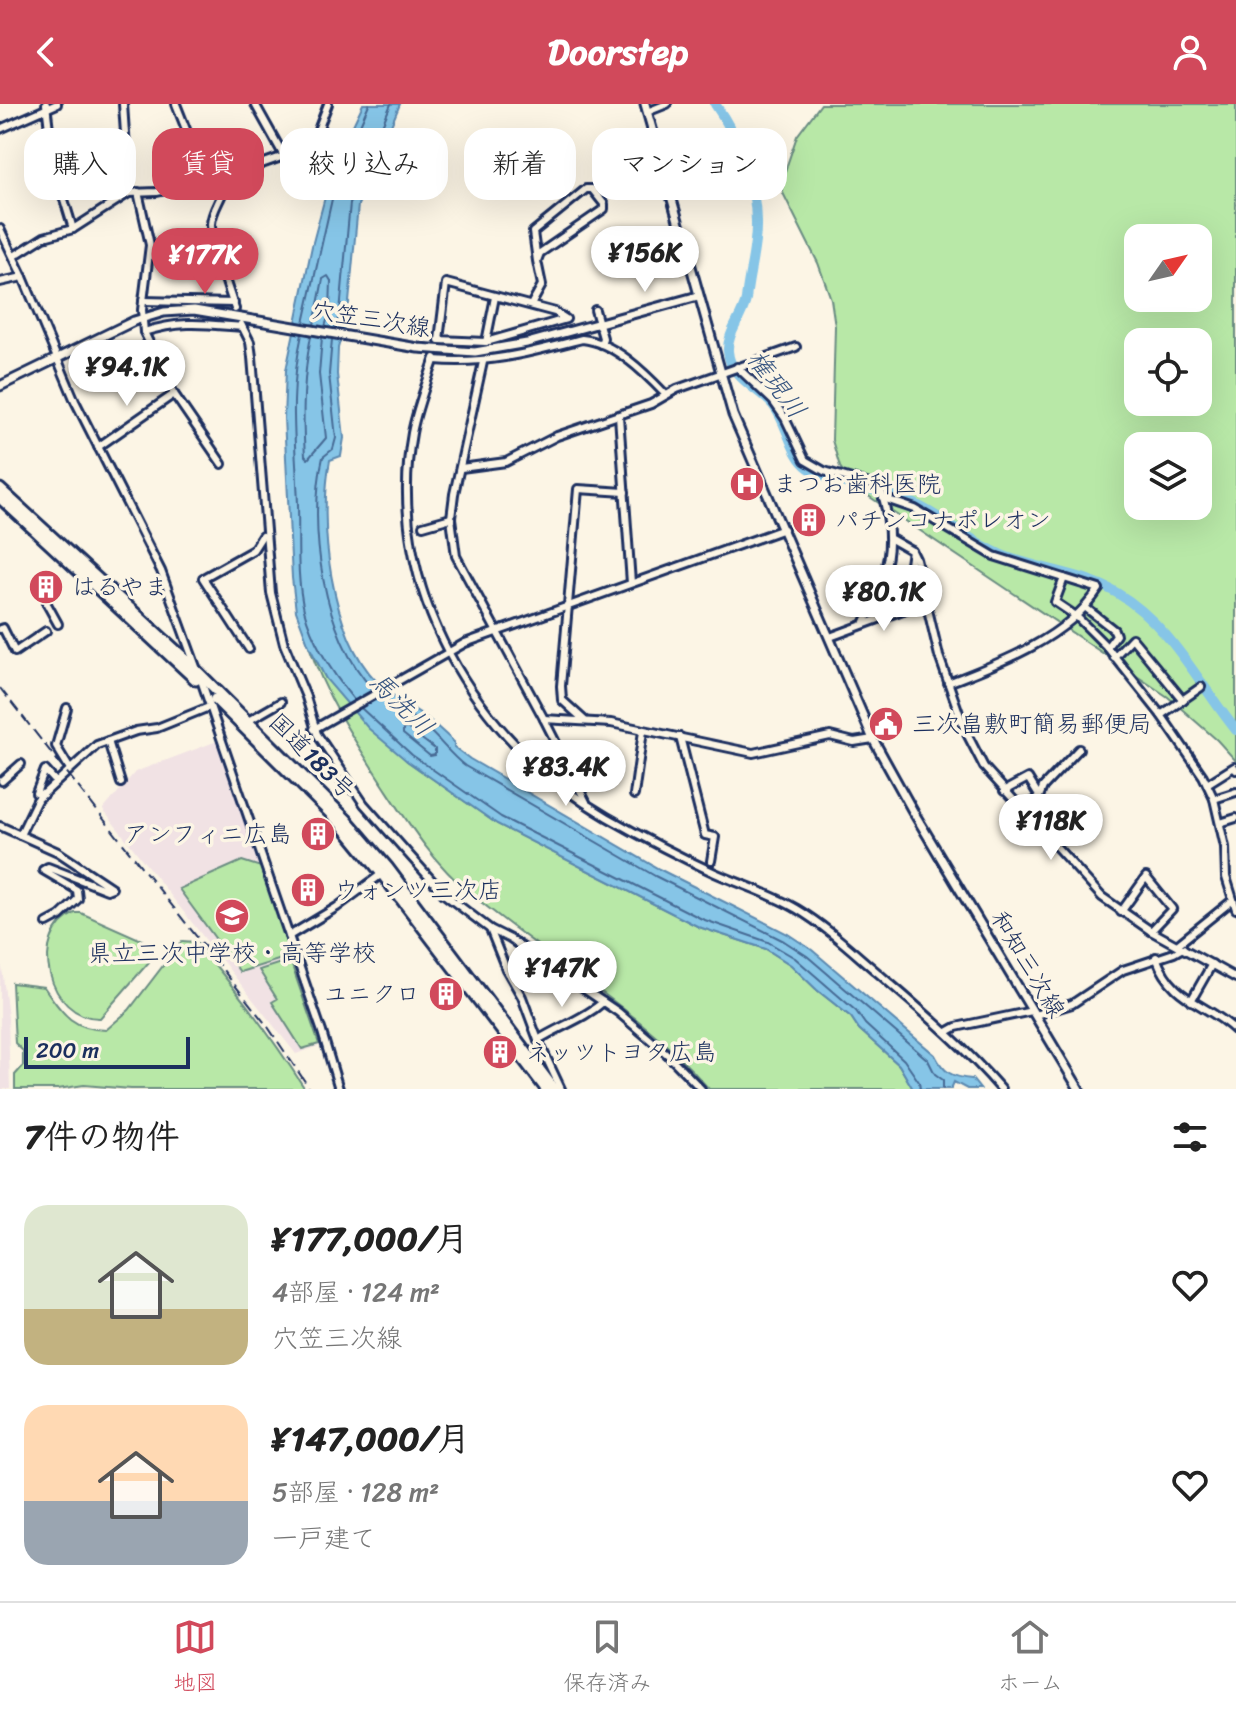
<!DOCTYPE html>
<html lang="ja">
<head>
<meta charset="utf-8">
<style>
  :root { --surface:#fff; --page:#f6f6f6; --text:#222; --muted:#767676; --line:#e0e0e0; --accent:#d1495b }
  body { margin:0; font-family:Sriracha,"Klee One",sans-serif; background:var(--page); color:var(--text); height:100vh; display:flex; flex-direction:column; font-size:30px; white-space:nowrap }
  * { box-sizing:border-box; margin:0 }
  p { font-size:26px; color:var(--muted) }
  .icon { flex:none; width:44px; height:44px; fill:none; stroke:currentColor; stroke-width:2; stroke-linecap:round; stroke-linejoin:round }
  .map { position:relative; height:985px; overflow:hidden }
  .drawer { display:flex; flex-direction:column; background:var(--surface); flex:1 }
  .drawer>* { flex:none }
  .hud { position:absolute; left:24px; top:24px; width:800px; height:72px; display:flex; gap:16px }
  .needle { width:52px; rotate:56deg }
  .buttons { position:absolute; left:1124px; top:120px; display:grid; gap:16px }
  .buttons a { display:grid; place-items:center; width:88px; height:88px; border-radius:16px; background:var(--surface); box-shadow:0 8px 32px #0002; font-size:40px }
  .scale { position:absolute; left:24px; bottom:20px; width:166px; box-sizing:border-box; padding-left:8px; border:4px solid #1b2f5e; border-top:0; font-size:22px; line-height:28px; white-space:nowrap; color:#1b2f5e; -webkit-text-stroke:6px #fcf5e5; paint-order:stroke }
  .price { position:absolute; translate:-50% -68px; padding:0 18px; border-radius:28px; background:#fff; color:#222; font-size:26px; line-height:52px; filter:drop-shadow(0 2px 4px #0008) }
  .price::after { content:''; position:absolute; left:50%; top:48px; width:24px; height:18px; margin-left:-12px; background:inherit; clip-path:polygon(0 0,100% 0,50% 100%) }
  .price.selected { background:var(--accent); color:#fff }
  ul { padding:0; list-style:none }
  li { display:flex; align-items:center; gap:24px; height:200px; padding:0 24px }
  li span { display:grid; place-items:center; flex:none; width:224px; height:160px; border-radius:24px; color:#555 }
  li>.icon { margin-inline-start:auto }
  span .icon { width:96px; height:96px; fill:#fffc; stroke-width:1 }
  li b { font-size:34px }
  h2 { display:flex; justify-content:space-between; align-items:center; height:96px; padding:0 24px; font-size:34px }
  .chip { padding:0 28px; border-radius:24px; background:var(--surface); box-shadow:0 8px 32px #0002; font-size:28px; line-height:72px }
  .chip.selected { background:var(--accent); color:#fff }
  header { display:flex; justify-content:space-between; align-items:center; height:104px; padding:0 24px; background:var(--accent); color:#fff; font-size:36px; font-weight:800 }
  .dock { display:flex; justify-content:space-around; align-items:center; height:112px; border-top:2px solid var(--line); background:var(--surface); font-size:22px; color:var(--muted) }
  .dock a { display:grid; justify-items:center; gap:4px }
  .dock .selected { color:var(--accent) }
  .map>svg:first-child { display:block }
  .built { fill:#f1e2e4 }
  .green { fill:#b8e8a7; stroke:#6a8c82; stroke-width:2; fill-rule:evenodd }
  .water { fill:#86c5e7; stroke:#5b89b0; stroke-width:2 }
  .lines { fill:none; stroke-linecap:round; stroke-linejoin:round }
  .shore { stroke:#466b95; stroke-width:2 }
  .river { stroke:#86c5e7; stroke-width:10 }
  .minor-casing { stroke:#1b2f5e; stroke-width:12 }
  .major-casing { stroke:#1b2f5e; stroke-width:13 }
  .highway-casing { stroke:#1b2f5e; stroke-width:15 }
  .minor { stroke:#fcf5e5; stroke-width:6 }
  .major { stroke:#fcf5e5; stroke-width:7 }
  .highway { stroke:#fcf5e5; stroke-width:9 }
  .rail { stroke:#1b2f5e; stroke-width:2; stroke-dasharray:12 6; stroke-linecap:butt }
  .labels { text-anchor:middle; stroke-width:7; stroke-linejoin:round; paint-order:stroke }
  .street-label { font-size:24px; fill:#1b2f5e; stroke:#fcf5e5 }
  .poi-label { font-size:24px; fill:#1b2f5e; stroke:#fcf5e5; text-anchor:start }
  .water-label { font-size:26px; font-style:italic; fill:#365480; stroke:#fcf5e5 }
</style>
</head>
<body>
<header><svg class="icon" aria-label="back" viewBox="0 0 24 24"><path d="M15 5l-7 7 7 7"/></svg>Doorstep<svg class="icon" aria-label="person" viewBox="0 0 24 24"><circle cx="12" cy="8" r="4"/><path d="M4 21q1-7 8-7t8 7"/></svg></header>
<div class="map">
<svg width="1236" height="985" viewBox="0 0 1236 985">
  <rect width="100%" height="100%" fill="#fcf5e5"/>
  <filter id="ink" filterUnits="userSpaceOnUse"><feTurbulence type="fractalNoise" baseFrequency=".0125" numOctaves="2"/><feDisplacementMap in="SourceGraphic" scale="16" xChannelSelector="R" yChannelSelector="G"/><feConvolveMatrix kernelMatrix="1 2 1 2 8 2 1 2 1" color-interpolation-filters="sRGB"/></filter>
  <g filter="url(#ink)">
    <!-- built -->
    <g class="built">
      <path d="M220 636 321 941 296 950 103 706 135 668Z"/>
      <path d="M0 847 8 914 10 985H0Z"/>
    </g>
    <!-- green -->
    <g class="green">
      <path d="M821 0H1236V657L1217 636 1168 593 855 383 840 363 832 336 835 222 831 195 818 159 783 89 782 76 797 32ZM1138 134H1198V194H1138ZM1138 238H1198V298H1138ZM1138 342H1198V402H1138Z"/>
      <path d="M309 542 326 575 407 657 497 720 699 823 766 845 791 861 817 886 851 913 859 925 899 961 913 985H709C638 903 551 857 470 789 432 758 407 717 380 676 352 633 325 591 309 542Z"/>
      <path d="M242 757 261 763 291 852 240 868 179 785Z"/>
      <path d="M75 809H81L144 837 151 847 149 858 100 914C48 915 27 831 75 809Z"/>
      <path d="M182 837 196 838C236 885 272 933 305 985H131L84 981 58 985H15V971L23 962V947L15 939 12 879 44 883C63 910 72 925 106 926L129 906Z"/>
      <path d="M290 856 319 940 302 945 272 898 277 895 259 866Z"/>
    </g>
    <!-- water -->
    <path class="water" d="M363 0H400L358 101 348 209 338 244 337 270 344 334 341 352 330 356C318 419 330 529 377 578 391 593 411 602 427 614 436 621 445 630 454 638V643L470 655 659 765 788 830 812 846 935 951C944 969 952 973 972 975L980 985H967L954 978 951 985H913L899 961 859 925 851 913 817 886 791 861 766 845 699 823 497 720 407 657 368 624 326 575 309 542 296 507 292 474 284 314 286 266 312 142 325 93 337 55Z"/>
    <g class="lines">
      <!-- shore -->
      <g class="shore">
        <path d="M304 219 332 95 344 58 369 0"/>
        <path d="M314 221 323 175 328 172 331 177 330 206 325 223"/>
        <path d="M335 224 340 208 350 99 391 0"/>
        <path d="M302 230C288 293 296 339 298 401 299 435 296 473 304 506 313 540 332 569 354 596"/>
        <path d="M311 232C303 272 302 310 305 352L308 355 326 334 319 270 322 233"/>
        <path d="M332 235 329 270 336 334 333 345 323 353C307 421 323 534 373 585"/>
        <path d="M382 592C395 603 411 611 424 622 440 635 449 650 465 662L655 772 784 837 807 852 928 956 935 970 943 976V985"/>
        <path d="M361 604 412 651 501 713 702 815 768 838 795 854 856 907 865 920 904 956 919 978 920 985"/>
        <path d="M407 624 435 645V651L430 652 403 630V625Z"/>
      </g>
      <!-- river -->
      <path class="river" d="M715 0C739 34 757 80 756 122 756 147 748 172 746 196 742 214 727 229 728 247 730 274 757 283 773 301 788 319 790 351 809 364 829 379 876 385 901 394 938 408 966 436 1002 451 1039 466 1081 468 1117 489 1171 521 1198 579 1236 626"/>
      <!-- minor casing -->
      <g class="minor-casing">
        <g id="minor">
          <path d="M46 0 53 59 73 125"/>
          <path d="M123 0 129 89"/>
          <path d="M176 0 206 76"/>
          <path d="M255 0 284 52 302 68 328 0"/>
          <path d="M647 8 667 0"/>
          <path d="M0 25 57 0"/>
          <path d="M225 73C227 90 212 103 211 120 211 136 229 187 235 205"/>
          <path d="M138 88 150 141 142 206 144 228 174 290 222 360"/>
          <path d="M0 125 23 173 75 297 161 467 196 563"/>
          <path d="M14 152 44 133 73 125 129 89 157 88 225 73 284 52"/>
          <path d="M0 178 23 173"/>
          <path d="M446 179 555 208 566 215 486 238 439 236Z"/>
          <path d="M143 197 234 199"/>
          <path d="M531 201 542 181 537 157 540 149 604 105V100L592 85H586L533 128 537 157"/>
          <path d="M595 206 603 234 601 240"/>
          <path d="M241 220 250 238 252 253 271 489 284 540 306 593 317 630 364 700 444 790 490 825 510 835 618 908 667 950 701 985"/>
          <path d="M144 228C181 216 205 220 242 223"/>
          <path d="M486 238 495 193"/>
          <path d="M435 254C427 278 417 303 412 329 384 484 475 636 607 713 642 733 678 752 715 769 742 781 772 790 797 805 827 823 852 847 878 869 921 906 964 942 1001 985"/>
          <path d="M435 256C487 261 532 248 582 235 614 238 644 268 665 290"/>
          <path d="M483 258 454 390 451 414 456 452 544 615 586 698"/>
          <path d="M737 263 773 297 785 314 805 356 824 367 880 383C898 439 888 468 864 520"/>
          <path d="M619 312 631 479"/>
          <path d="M98 343 174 290"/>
          <path d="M461 364 506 358 557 332 651 300 677 285 796 243"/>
          <path d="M883 394 915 405 994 452 1099 485C1067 534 1001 559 948 579"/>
          <path d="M423 422 451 414"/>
          <path d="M891 435 912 447 916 455 939 552 965 626 984 663 1102 793 1151 827 1236 874"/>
          <path d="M1064 474 1055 498 1076 512 1107 543 1161 611 1203 672 1214 695 1225 743 1226 773 1236 805"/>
          <path d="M47 500 58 520"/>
          <path d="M1086 504 1114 526 1116 531 1107 543"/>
          <path d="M903 506 912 447"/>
          <path d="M0 525 3 524 15 548 46 527"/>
          <path d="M830 533 927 497"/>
          <path d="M249 545 203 474 253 446 262 432"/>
          <path d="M1114 553 1132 534 1183 596"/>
          <path d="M200 573 322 928 339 985"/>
          <path d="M67 604 56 642 70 665"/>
          <path d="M1161 611 1201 583"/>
          <path d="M544 615 611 619 753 649 830 632 854 638 873 635"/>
          <path d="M584 616 562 596 561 582 578 385 625 388"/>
          <path d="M248 617 281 598"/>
          <path d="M314 625 465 539 784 425"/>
          <path d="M680 633 705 731 715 733 711 757"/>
          <path d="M108 637 121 679"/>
          <path d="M328 661 346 682 354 687"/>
          <path d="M2 677 21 660"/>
          <path d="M1207 680 1234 663 1236 666"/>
          <path d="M1004 687 1028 674 1039 692"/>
          <path d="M43 690 36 689 45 666 56 678"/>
          <path d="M634 691 643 627"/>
          <path d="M1214 695 1236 688"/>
          <path d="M1023 706 1039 693 1043 683 1079 645"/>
          <path d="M1220 719 1236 714"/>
          <path d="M0 722 58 748 112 784 107 786 48 763 43 766 77 786 78 795 60 812 47 819"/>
          <path d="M20 731 37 696 97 641 136 627 157 624 209 603"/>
          <path d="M1121 808 1146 773 1172 805 1151 827"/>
          <path d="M490 825 506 865 522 893 538 936 561 985"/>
          <path d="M289 832 337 803 383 769"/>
          <path d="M1177 841 1233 796"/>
          <path d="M1156 853C1173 899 1205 897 1236 927"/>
          <path d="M1191 897 1212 860"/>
          <path d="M1035 911 1072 900 1123 866 1174 849 1183 844"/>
          <path d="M947 928 956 923 1032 907"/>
          <path d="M538 936C560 922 584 915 603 898"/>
        </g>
      </g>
      <!-- major casing -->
      <g class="major-casing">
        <g id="major">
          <path d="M645 0 733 311 873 635 914 709 1079 985"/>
          <path d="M0 282 134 217 164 208 194 206 418 244 475 248 527 239 698 192"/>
        </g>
      </g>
      <!-- highway casing -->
      <g class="highway-casing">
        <g id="highway">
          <path d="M0 385 181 551 346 715 388 764 554 985"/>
          <path d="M0 394 196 576"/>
          <path d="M215 595 341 720 382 770 546 985"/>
        </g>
      </g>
      <!-- minor -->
      <use href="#minor" class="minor"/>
      <!-- major -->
      <use href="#major" class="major"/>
      <!-- highway -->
      <use href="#highway" class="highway"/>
      <!-- rail -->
      <path class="rail" d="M0 584 268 923 310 985"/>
    </g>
  </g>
  <!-- icons -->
  <defs>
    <g id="hospital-disc" transform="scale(1.8)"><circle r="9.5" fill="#d1495b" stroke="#fcf5e5"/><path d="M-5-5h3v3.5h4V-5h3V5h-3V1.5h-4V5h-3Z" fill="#fff"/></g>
    <g id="building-disc" transform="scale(1.8)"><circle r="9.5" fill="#d1495b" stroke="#fcf5e5"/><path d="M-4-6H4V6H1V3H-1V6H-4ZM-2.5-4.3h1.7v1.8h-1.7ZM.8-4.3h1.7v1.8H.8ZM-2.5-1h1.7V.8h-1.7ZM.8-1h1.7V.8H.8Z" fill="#fff"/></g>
    <g id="civic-disc" transform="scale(1.8)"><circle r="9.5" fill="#d1495b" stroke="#fcf5e5"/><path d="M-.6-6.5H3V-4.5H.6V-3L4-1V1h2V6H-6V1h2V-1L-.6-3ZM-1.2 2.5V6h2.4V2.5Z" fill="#fff"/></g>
    <g id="school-disc" transform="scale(1.8)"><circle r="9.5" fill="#d1495b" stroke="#fcf5e5"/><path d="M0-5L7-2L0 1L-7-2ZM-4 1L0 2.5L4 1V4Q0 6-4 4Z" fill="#fff"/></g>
  </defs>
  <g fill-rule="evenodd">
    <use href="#hospital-disc" x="747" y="380"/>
    <use href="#building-disc" x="809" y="416"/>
    <use href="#building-disc" x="46" y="483"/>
    <use href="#civic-disc" x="886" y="620"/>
    <use href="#building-disc" x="318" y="730"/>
    <use href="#building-disc" x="308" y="786"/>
    <use href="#school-disc" x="232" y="812"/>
    <use href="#building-disc" x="446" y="890"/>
    <use href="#building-disc" x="500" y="948"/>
  </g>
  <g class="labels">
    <!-- street labels -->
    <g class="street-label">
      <text transform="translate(371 215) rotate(9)" y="8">穴笠三次線</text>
      <text transform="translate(312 652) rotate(45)" y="8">国道183号</text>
      <text transform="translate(1028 860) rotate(59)" y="8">和知三次線</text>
    </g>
    <!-- poi labels -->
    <g class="poi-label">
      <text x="773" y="388">まつお歯科医院</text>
      <text x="835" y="424">パチンコナポレオン</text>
      <text x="72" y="491">はるやま</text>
      <text x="912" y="628">三次畠敷町簡易郵便局</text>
      <text x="292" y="738" text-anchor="end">アンフィニ広島</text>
      <text x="334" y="794">ウォンツ三次店</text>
      <text x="232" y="857" text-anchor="middle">県立三次中学校・高等学校</text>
      <text x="420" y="898" text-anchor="end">ユニクロ</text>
      <text x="526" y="956">ネッツトヨタ広島</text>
    </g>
    <!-- water labels -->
    <g class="water-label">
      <text transform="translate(777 280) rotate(53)" y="9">権現川</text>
      <text transform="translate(402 600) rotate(45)" y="9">馬洗川</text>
    </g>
  </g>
</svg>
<div class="buttons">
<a><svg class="needle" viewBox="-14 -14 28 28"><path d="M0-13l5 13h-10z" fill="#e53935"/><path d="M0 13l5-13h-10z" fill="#767676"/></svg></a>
<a><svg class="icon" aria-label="locate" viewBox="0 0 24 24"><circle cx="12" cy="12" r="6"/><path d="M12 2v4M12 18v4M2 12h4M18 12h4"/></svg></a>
<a><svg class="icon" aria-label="layers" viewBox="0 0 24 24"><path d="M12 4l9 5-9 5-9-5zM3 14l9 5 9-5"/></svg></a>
</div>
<div class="scale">200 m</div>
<b class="price" style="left:645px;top:190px">¥156K</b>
<b class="price selected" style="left:205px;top:192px">¥177K</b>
<b class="price" style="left:127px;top:304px">¥94.1K</b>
<b class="price" style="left:884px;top:529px">¥80.1K</b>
<b class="price" style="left:566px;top:704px">¥83.4K</b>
<b class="price" style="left:1051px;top:758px">¥118K</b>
<b class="price" style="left:562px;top:905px">¥147K</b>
<div class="hud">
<a class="chip">購入</a>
<a class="chip selected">賃貸</a>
<a class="chip">絞り込み</a>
<a class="chip">新着</a>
<a class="chip">マンション</a>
</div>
</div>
<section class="drawer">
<h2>7件の物件<svg class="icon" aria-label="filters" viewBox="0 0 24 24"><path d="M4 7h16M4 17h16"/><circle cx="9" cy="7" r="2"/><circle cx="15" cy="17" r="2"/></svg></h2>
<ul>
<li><span style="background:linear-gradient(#dfe7d0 65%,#c2b280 0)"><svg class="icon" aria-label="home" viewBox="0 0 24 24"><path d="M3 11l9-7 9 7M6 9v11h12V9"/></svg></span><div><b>¥177,000/月</b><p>4部屋 · 124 m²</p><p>穴笠三次線</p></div><svg class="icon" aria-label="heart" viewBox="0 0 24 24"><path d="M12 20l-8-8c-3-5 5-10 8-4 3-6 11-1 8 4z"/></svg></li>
<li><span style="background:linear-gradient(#ffd9b3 60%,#9aa5b1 0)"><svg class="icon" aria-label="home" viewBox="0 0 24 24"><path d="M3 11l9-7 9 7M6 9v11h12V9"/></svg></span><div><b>¥147,000/月</b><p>5部屋 · 128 m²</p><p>一戸建て</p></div><svg class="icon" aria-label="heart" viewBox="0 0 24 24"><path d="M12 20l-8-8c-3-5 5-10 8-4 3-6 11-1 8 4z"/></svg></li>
</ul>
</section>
<nav class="dock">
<a class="selected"><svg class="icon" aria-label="map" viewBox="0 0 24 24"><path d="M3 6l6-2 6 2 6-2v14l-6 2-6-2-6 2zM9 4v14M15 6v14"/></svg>地図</a>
<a><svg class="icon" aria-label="saved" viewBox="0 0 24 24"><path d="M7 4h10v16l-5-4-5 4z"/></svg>保存済み</a>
<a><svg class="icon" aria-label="home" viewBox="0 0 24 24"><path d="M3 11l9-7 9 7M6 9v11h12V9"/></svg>ホーム</a>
</nav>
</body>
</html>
